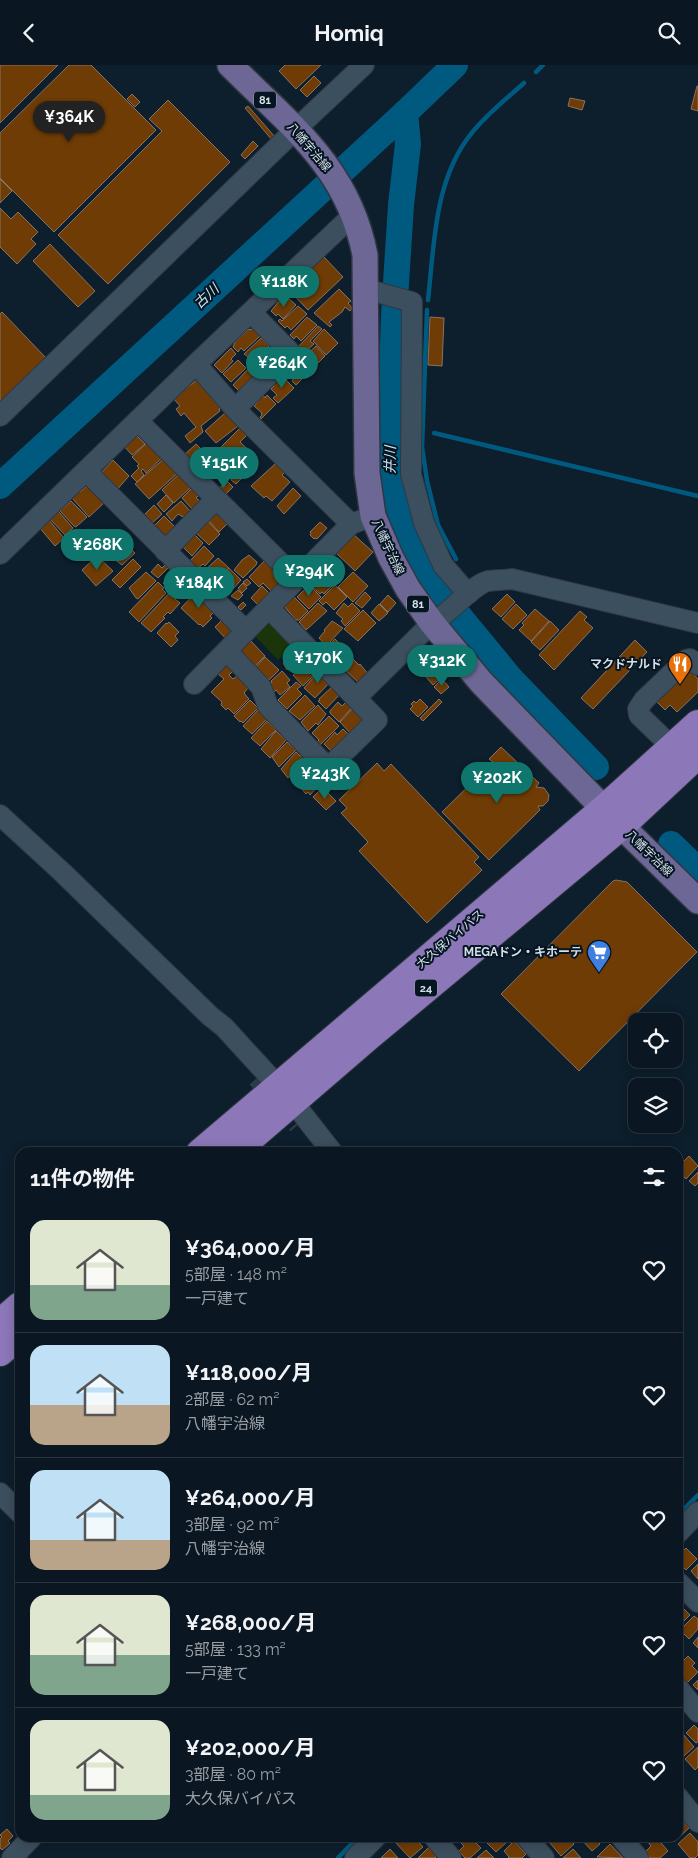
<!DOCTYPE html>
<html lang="ja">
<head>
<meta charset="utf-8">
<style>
  :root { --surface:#0a1621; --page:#131f2a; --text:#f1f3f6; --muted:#999fa5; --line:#2a353f; --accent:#0f766e }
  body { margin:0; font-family:Raleway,"Noto Sans JP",sans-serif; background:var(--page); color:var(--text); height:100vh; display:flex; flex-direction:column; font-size:19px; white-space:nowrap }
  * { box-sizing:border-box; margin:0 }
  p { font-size:16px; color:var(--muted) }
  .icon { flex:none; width:28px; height:28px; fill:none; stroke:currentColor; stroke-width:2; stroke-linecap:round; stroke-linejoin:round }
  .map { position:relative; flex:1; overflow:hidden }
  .details { position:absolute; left:15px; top:1082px; width:668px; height:695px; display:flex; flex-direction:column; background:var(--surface); border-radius:15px; box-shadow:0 2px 12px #0003,0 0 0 1px var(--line) }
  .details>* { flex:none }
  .buttons { position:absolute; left:628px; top:948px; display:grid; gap:10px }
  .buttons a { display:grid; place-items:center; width:55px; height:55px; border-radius:10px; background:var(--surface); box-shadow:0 2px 12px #0003,0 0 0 1px var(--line); font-size:25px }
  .price { position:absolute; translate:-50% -42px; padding:0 11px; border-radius:18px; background:var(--accent); color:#fff; font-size:16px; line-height:32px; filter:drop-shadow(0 1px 2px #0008) }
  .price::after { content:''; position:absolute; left:50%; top:30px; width:15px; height:11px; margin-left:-8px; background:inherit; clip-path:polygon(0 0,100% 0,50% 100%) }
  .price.on { background:#222; color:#fff }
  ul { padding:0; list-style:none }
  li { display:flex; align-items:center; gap:15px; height:125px; padding:0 15px }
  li+li { border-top:1px solid var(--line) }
  li span { display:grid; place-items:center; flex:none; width:140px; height:100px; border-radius:15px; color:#555 }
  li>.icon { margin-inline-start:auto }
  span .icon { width:60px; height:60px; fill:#fffc; stroke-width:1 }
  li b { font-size:21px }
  h2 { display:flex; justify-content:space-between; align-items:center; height:60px; padding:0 15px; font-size:21px }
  header { display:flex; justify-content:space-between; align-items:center; height:65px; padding:0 15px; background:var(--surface); font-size:22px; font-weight:700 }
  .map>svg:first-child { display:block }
  .green { fill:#1b350b }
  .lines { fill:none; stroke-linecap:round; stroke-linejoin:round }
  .stream { stroke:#005a80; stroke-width:4.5 }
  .river { stroke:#005a80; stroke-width:26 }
  .building { fill:#703c05; stroke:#877263 }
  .minor-tunnel { stroke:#2b3b48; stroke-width:20; stroke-dasharray:20 10; stroke-linecap:butt }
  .minor-casing { stroke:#2f3742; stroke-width:22 }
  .major-casing { stroke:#2f3742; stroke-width:28 }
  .highway-casing { stroke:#2f3742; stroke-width:30 }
  .minor { stroke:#3c4f5e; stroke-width:20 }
  .major { stroke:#6c6794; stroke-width:25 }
  .highway { stroke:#8c77b8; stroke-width:28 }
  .labels { text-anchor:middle; stroke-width:4; stroke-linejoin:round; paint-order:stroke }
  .shield { fill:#051522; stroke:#96a2ad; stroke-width:1 }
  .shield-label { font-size:11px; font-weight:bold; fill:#d4dfe8 }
  .street-label { font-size:12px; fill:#d4dfe8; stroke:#051522 }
  .poi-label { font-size:12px; font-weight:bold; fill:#d4dfe8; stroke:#051522; text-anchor:end }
  .water-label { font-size:14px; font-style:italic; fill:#cde3f0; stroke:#051522 }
</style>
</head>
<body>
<header><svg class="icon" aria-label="back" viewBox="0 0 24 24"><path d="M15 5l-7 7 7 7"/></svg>Homiq<svg class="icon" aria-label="search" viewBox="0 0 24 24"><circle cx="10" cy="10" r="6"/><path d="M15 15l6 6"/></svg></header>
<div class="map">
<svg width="698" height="1793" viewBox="0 0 698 1793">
  <rect width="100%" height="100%" fill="#0d1e2c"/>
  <!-- green -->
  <path class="green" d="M269 550 295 578 278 595 251 567Z"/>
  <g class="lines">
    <!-- stream -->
    <g class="stream">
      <path d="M536 7 543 0"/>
      <path d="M428 235C434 182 434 123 465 77 481 54 504 36 524 18"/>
      <path d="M427 245 422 382 427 416 438 460 456 494"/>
      <path d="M434 368 698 431"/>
      <path d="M678 1450 698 1430"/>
      <path d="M338 1793 358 1772"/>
    </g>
    <!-- river -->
    <g class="river">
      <path d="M405 48 408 79 401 140 394 249 389 414 409 472 440 528 511 614 596 702"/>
      <path d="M0 421 405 48 455 0"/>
      <path d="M671 779 698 805"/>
    </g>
  </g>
  <!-- building -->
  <g class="building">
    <path d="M0 0H58L0 58Z"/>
    <path d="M69 0H91L156 65 54 167 0 113V68Z"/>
    <path d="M285 0H321L296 24 279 6Z"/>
    <path d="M314 11 321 18 307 32 300 25Z"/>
    <path d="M697 21H698V46L691 44Z"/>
    <path d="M132 29 140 37 135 42 127 34Z"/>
    <path d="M570 33 585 36 582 45 568 41Z"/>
    <path d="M168 35 230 97 108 219 58 170 162 66 149 54Z"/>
    <path d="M248 41 275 72 272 75 245 43Z"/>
    <path d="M253 76 258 81 245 94 241 90Z"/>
    <path d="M0 114 12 126 0 138Z"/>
    <path d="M0 143 11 154 18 147 38 167 31 174 36 179 17 199 0 182Z"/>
    <path d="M50 179 95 226 78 242 33 196Z"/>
    <path d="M322 190 343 212 308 245 287 223Z"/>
    <path d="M339 224 351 236 348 238 352 243 350 246 345 242 342 247 329 257 332 260 330 262 314 248Z"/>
    <path d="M286 231 296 240 283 254 278 249 276 251 271 246 280 235 281 237Z"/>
    <path d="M298 241 307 249 291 265 287 261 285 263 278 256 280 254 282 256Z"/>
    <path d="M2 247 47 294 0 340V249Z"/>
    <path d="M307 252 317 260 301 276 296 271 294 274 290 270Z"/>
    <path d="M430 252 444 253 442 301 428 300Z"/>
    <path d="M318 261 322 264 310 276 314 279 304 288 298 282Z"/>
    <path d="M253 263 260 271 244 286 241 283 238 287 233 282 235 277 249 264 250 265Z"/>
    <path d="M324 264 338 278 326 290 313 276Z"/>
    <path d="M261 273 269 281 254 296 244 289Z"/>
    <path d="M316 281 325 291 296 320 292 316 294 313 287 306 296 296 297 298Z"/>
    <path d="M231 283 236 289 231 294 233 296 222 308 214 300Z"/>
    <path d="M271 283H274L278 288 261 309 254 302 257 299V296Z"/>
    <path d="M238 295 246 303 231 317 223 309Z"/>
    <path d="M249 303 257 311 241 328 233 320Z"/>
    <path d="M282 311 294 323 278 338 273 333 277 330 271 324 274 321 273 320Z"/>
    <path d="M197 315 220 343 219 344 220 346 201 361 203 367 190 378 185 371 196 362 184 348 181 351 176 344 180 341 173 333Z"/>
    <path d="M263 330 265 333 267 330 276 339 261 354 260 352 262 350 261 347 254 341Z"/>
    <path d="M226 347 238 361 216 378 205 366Z"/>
    <path d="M240 363 247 370 240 377 257 393 243 408 245 410 236 419 231 415 239 406 235 402 233 405 225 397 227 394 218 385Z"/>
    <path d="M136 370 145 379 132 390 124 381Z"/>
    <path d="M150 375 165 390 146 408 143 404 141 406 144 410 137 417 131 411 139 403 137 401 139 399 132 392Z"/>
    <path d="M196 379 203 386 192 397 184 390Z"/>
    <path d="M167 391 180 406 149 434 135 419Z"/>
    <path d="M113 395 129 411 114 428 100 409Z"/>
    <path d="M276 398 285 407 282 410 290 417 272 436 266 431 264 433 251 421Z"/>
    <path d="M180 408 192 421 174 438 162 425Z"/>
    <path d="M227 416 233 422 222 433 216 426Z"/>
    <path d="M89 419 106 436 89 452 71 432 78 425 80 427Z"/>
    <path d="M192 423 201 428 196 433 200 436 192 444 182 433Z"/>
    <path d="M293 423 301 431 284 449 277 441Z"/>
    <path d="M166 430 173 438 164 447 157 439Z"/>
    <path d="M71 436 87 452 77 461 75 462 60 446Z"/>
    <path d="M181 436 191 447 185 453 178 449 172 456 166 449Z"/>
    <path d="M154 440 162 449 147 463 139 455Z"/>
    <path d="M218 443 230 456 219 467 207 454Z"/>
    <path d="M58 446 73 463 65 470 50 454Z"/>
    <path d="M164 451 176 463 165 473 154 461Z"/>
    <path d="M205 453 220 469 209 480 193 465Z"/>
    <path d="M48 454 64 473 55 481 39 462Z"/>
    <path d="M320 457 327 463 317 474 315 473 314 474 310 470 311 468 310 467Z"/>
    <path d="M353 469 373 487 355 506 336 488Z"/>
    <path d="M195 470 203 478 192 491 183 482Z"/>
    <path d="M130 478 133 480 130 483 135 488 122 500 114 494Z"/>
    <path d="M204 481 214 491 205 501 203 499 197 504 189 497Z"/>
    <path d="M249 490 257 497 256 500 243 513 234 505 242 495Z"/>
    <path d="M97 491 113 506 96 521 82 505Z"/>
    <path d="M268 492 283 512 280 515 283 518 273 528 263 518 259 522 249 512Z"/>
    <path d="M218 493 229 503 218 514 215 511 211 515 203 507Z"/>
    <path d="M133 494 141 502 120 523 112 515Z"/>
    <path d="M169 496 172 499 158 513 151 507 158 499 162 503Z"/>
    <path d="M334 499 343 507 334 516 326 508Z"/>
    <path d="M229 503 241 515 225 533 215 521 224 512 222 510Z"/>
    <path d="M318 503 323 507 321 509 333 520 324 529 322 527 320 529 307 517Z"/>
    <path d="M176 504 184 511 170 525 163 518Z"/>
    <path d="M146 507 156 516 138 534 136 533 129 523Z"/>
    <path d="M353 507 368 521 353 537 338 522Z"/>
    <path d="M247 514 251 518 247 521 243 517Z"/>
    <path d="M158 517 164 523 162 524 166 528 139 557 129 547Z"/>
    <path d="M243 518 247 523 242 528 238 523Z"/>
    <path d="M309 520 321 532 309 544 297 532Z"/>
    <path d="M335 520 347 532 334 545 326 537 323 540 319 536Z"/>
    <path d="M262 521 271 530 260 542 251 533Z"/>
    <path d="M173 524 179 530 175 534 180 538 170 549 168 547 163 552 165 553 151 567 141 558Z"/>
    <path d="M238 525 243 530 238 535 231 531Z"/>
    <path d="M197 526 216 545 210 551 212 553 203 562 200 559 199 560 181 543Z"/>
    <path d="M365 527 371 533 362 543 355 538Z"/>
    <path d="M507 529 515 537 501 552 492 544Z"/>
    <path d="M388 530 396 538 388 547 380 539Z"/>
    <path d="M293 531 308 546 299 555H296L283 540Z"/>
    <path d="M243 537 246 540 241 545 238 542Z"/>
    <path d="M318 538 327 546 306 565 299 557Z"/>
    <path d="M344 538 348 542 352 538 360 546 345 561 341 556 343 554 336 548Z"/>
    <path d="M379 539 388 548 379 556 371 548Z"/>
    <path d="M516 539 527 550 513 564 502 554Z"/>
    <path d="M535 544 549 556 531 576 519 565 524 560 522 558Z"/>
    <path d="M363 545 376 558 358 576 344 564Z"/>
    <path d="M580 546 587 552 584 555 593 563 554 605 539 590Z"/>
    <path d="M224 553 236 564 226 574 215 562Z"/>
    <path d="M332 556 343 563 326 581 319 573 325 566 324 565Z"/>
    <path d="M550 556 559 565 540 585 531 577Z"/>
    <path d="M169 557 179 567 175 571 178 575 171 582 157 568 166 558 167 559Z"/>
    <path d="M249 574 265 591 255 601 240 589 242 587 240 584Z"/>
    <path d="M335 574 349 588 341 599 339 597 336 600 333 596 335 594 332 592 330 594 323 586Z"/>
    <path d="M635 575 647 587 593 644 581 633Z"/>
    <path d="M299 586 308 593 293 608 288 603 287 605 283 598Z"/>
    <path d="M350 591 359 600 360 599 368 609 359 618 341 601Z"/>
    <path d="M265 592 279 605 269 615 256 602Z"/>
    <path d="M226 599 233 606 229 610 233 614 237 611 248 623 244 628 249 634 234 649 228 643 226 645 221 640 222 637 211 627 224 614 217 608Z"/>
    <path d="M308 600 310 603 313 600 318 606 303 621 293 610 300 603 302 606Z"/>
    <path d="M686 601 698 614V627L677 647 670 640 665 645 652 632Z"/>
    <path d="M320 605 331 616 315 633 304 623Z"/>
    <path d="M435 605 441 613 433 620 426 612Z"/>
    <path d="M282 606 290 615 287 618 290 622 280 630 276 625 273 628 268 622 272 617 271 616Z"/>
    <path d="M442 614 449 622 441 629 434 622Z"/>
    <path d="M296 617 301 621 297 624 302 629 287 644 278 635Z"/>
    <path d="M334 620 342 627 326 644 318 636 320 635 319 634Z"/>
    <path d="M305 630 315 641 300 655 289 646Z"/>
    <path d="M349 634 355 639 339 657 330 648V646L338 637 342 641Z"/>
    <path d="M420 634 428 642 418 652 410 644 413 641 411 639 414 636 416 638Z"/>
    <path d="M439 634 442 637 423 656 420 653Z"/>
    <path d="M250 635 258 643 243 658 241 656 240 657 234 651Z"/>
    <path d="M318 640 326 649 318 660 316 658 308 666 301 657Z"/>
    <path d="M353 643 365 654 352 670 340 657Z"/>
    <path d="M258 645 267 654 252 669 243 661Z"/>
    <path d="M329 651 339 661 320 680 317 677 319 675 312 668Z"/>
    <path d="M267 656 276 665 260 681 251 673Z"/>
    <path d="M343 664 350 671 333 688 324 679 335 667 337 670Z"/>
    <path d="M276 666 286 675 270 693 261 684Z"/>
    <path d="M287 677 296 685 279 702 272 692Z"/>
    <path d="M501 682 539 718 536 722 544 723 549 730 548 736 543 741H538L540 745 489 795 442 747 493 697 489 694Z"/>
    <path d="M296 687 300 691 302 689 307 694 288 713 281 704Z"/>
    <path d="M308 695 316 703 299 721 297 720 291 713Z"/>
    <path d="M377 698 384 706 391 699 479 792 474 797 482 805 427 858 359 786 368 777 341 748 347 743 339 735Z"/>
    <path d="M320 702 321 709 325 713 310 730 308 727 306 729 300 722Z"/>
    <path d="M320 725 324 731 327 727 336 736 326 745 313 732Z"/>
    <path d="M616 815 627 817 697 887 579 1006 501 929 613 816Z"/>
    <path d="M689 1091 698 1101 686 1114 678 1105V1102Z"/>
    <path d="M698 1107V1118L695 1121 689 1116Z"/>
    <path d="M686 1483 697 1494 686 1505 678 1497V1491Z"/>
    <path d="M698 1499V1514L691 1506Z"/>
    <path d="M679 1539 690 1550 678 1562V1540Z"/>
    <path d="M694 1551 698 1554V1564L689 1574 680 1565Z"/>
    <path d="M698 1572V1583L693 1578Z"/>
    <path d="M688 1591 695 1598 692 1601 698 1607 687 1618 680 1611 684 1607 678 1601Z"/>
    <path d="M698 1615V1625L693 1620Z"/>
    <path d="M694 1660 698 1664V1677L696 1678 686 1668Z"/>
    <path d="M678 1663 694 1682 684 1691 678 1684Z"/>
    <path d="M698 1682V1702L695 1705 685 1694Z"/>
    <path d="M678 1749 689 1763 674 1777 670 1772H678Z"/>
    <path d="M7 1764 13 1771 8 1776 10 1778 2 1785 0 1783V1774L2 1772 0 1770Z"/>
    <path d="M690 1768 698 1777V1790L695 1793H690L678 1779Z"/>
    <path d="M397 1772H414L423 1782 410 1793 394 1776Z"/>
    <path d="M467 1772H470L481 1783 470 1793H465L459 1786 464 1781 461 1778Z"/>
    <path d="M508 1772 510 1774 496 1787 482 1773Z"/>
    <path d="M568 1772 574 1779 561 1791 550 1778 553 1775 550 1773Z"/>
    <path d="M582 1772H594L600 1779 592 1786 581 1774Z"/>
    <path d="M653 1772H656L668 1786 660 1793H650L645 1787 651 1781 648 1777Z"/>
    <path d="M514 1776 526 1789 522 1793H508L509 1792 504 1786Z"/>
    <path d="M610 1779 623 1793 597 1792Z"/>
    <path d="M429 1782 437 1791 435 1793H418Z"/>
    <path d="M390 1784 398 1793H381Z"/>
    <path d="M573 1784 581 1793H563Z"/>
    <path d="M486 1785 494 1793H477Z"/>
  </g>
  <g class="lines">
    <!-- minor-tunnel -->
    <path class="minor-tunnel" d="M257 1013 298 1060"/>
    <!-- minor casing -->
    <g class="minor-casing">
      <g id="minor">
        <path d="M366 224 412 237 411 409 424 458 443 500 468 529"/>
        <path d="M196 299 235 344 351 459 373 451"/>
        <path d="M235 344 291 288 251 247"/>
        <path d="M0 351 295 65 364 0"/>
        <path d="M138 356 297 514"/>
        <path d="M86 406 246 566"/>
        <path d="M165 486 216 434"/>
        <path d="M0 489 196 299 354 149"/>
        <path d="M227 586 261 622 268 641 328 703 377 655 269 543"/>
        <path d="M194 619 351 459"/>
        <path d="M356 633 432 558C450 549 470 521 488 516 496 515 505 515 512 514L698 558"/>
        <path d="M672 682 639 650 638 644 644 635 686 595 690 594 698 600"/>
        <path d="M0 750 63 808 210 951 224 962 278 1021"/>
        <path d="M293 1037 333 1088"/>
        <path d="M0 1428 20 1448"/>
        <path d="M678 1468 698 1447"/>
        <path d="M678 1517 698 1537"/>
        <path d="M678 1623 698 1647"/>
        <path d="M678 1732 698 1757"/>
        <path d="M434 1772 451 1793"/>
        <path d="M526 1772 544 1793"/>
        <path d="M621 1772 638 1793"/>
        <path d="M12 1793 32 1772"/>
        <path d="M355 1793 376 1772"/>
      </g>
    </g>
    <!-- major casing -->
    <g class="major-casing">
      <path id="major" d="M230 0C290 60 348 102 365 190L367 408 373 451 391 493 408 524 432 558 481 617 604 744 698 836"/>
    </g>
    <!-- highway casing -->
    <g class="highway-casing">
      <g id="highway">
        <path d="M200 1088 604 744 698 659"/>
        <path d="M233 1088 369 971 621 761 698 689"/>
        <path d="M0 1258 20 1241"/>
        <path d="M0 1287 20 1270"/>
      </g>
    </g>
    <!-- minor -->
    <use href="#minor" class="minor"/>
    <!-- major -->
    <use href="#major" class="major"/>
    <!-- highway -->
    <use href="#highway" class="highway"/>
  </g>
  <!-- icons -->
  <defs>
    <g id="restaurant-pin" transform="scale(1.25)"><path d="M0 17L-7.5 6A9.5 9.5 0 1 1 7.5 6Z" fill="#e8710a" stroke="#051522"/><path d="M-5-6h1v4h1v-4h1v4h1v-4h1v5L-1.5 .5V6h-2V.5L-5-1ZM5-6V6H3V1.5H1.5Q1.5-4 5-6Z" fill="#fff"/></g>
    <g id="supermarket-pin" transform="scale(1.25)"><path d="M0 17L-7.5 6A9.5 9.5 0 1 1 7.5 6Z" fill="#3f7fe0" stroke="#051522"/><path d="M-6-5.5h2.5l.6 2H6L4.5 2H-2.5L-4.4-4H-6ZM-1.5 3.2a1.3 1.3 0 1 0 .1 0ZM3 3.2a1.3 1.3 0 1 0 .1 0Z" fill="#fff"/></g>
  </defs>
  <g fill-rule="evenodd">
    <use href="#restaurant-pin" x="680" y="599"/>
    <use href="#supermarket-pin" x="599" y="887"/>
  </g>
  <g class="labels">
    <!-- shield labels -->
    <g class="shield">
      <rect x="254" y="26.5" width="22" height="17" rx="4"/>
      <rect x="407" y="530.5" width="22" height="17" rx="4"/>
      <rect x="415" y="914.5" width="22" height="17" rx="4"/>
    </g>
    <g class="shield-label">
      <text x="265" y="39">81</text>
      <text x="418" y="543">81</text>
      <text x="426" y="927">24</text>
    </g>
    <!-- street labels -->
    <g class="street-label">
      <text transform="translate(309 82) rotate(49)" y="4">八幡宇治線</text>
      <text transform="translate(388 482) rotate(65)" y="4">八幡宇治線</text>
      <text transform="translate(649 788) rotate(44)" y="4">八幡宇治線</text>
      <text transform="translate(450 874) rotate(-40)" y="4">大久保バイパス</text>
    </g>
    <!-- poi labels -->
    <g class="poi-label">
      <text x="662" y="603">マクドナルド</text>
      <text x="582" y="891">MEGAドン・キホーテ</text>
    </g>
    <!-- water labels -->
    <g class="water-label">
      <text transform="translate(206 231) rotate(-43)" y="5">古川</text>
      <text transform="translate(390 395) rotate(-89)" y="5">井川</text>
    </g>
  </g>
</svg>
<div class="buttons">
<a><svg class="icon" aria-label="locate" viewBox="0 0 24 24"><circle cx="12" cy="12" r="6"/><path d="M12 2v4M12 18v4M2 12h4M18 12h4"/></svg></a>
<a><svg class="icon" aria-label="layers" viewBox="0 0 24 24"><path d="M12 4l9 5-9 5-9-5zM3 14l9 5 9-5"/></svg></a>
</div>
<b class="price on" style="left:69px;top:78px">¥364K</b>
<b class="price" style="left:284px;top:243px">¥118K</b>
<b class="price" style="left:282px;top:324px">¥264K</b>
<b class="price" style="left:224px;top:424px">¥151K</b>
<b class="price" style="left:97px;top:506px">¥268K</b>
<b class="price" style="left:309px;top:532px">¥294K</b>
<b class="price" style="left:199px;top:544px">¥184K</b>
<b class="price" style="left:318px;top:619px">¥170K</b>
<b class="price" style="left:442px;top:622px">¥312K</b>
<b class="price" style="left:325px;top:735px">¥243K</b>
<b class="price" style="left:497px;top:739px">¥202K</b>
<section class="details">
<h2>11件の物件<svg class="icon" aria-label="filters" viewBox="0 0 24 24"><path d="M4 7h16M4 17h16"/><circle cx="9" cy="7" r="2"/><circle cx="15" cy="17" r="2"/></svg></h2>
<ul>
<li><span style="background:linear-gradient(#dfe7d0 65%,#7fa58c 0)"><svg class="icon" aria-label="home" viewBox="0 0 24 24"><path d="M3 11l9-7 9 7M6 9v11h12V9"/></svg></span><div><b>¥364,000/月</b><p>5部屋 · 148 m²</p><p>一戸建て</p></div><svg class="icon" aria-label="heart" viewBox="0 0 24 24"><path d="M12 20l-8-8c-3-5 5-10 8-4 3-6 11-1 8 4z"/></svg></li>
<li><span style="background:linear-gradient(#bfe0f5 60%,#b9a48a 0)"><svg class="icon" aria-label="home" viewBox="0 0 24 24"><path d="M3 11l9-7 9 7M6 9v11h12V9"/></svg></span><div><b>¥118,000/月</b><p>2部屋 · 62 m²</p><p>八幡宇治線</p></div><svg class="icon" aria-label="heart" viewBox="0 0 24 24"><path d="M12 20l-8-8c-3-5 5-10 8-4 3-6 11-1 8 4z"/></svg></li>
<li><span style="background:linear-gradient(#bfe0f5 70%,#b9a48a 0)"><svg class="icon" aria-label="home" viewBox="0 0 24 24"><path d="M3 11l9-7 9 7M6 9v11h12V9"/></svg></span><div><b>¥264,000/月</b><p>3部屋 · 92 m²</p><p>八幡宇治線</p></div><svg class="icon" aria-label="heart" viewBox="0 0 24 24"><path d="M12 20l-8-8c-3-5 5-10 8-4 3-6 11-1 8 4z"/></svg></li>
<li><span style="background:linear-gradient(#dfe7d0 60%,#7fa58c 0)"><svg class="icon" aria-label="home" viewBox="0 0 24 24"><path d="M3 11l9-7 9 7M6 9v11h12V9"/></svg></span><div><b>¥268,000/月</b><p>5部屋 · 133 m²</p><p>一戸建て</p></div><svg class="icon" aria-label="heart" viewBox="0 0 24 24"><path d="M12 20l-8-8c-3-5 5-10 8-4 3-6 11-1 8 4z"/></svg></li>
<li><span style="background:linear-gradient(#dfe7d0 75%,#7fa58c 0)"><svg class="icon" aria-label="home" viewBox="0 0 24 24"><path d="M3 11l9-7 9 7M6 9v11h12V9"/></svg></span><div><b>¥202,000/月</b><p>3部屋 · 80 m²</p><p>大久保バイパス</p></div><svg class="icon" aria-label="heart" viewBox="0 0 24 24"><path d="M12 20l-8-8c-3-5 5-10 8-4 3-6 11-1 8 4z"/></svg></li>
</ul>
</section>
</div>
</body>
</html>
